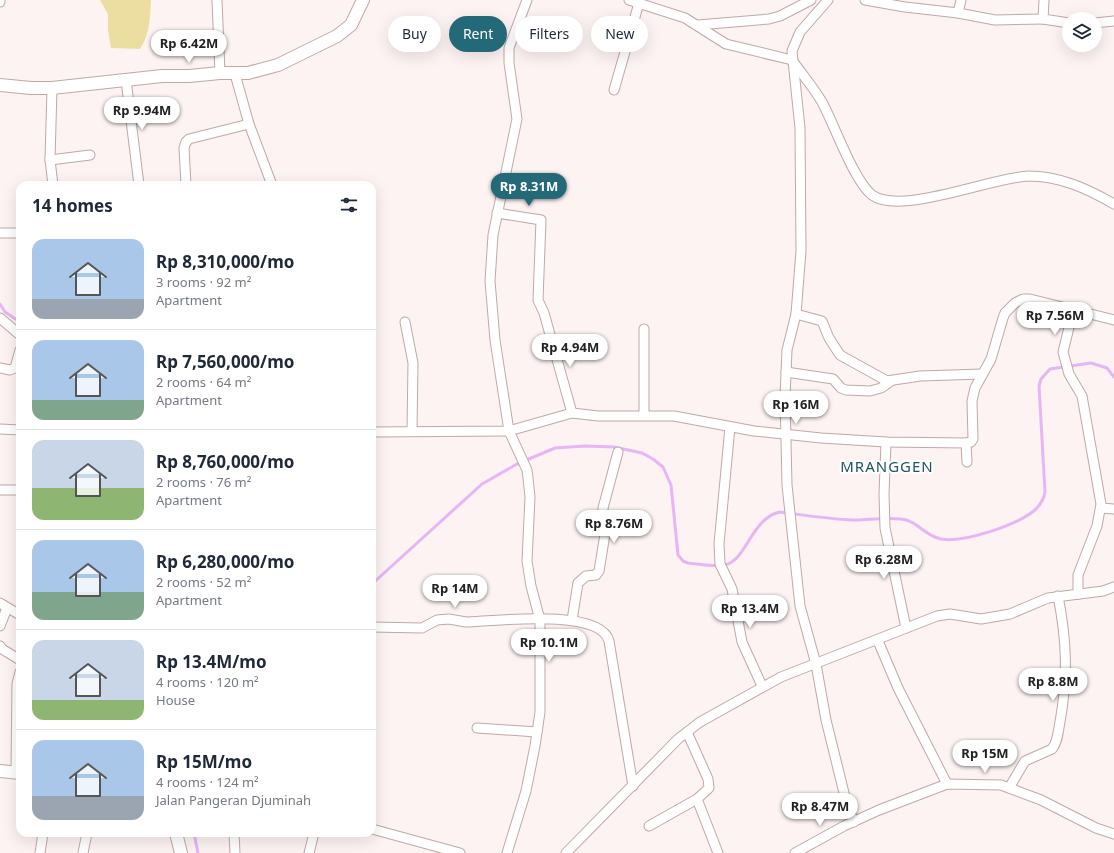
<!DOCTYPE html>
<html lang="en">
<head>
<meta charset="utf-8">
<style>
  :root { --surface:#fff; --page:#f6f6f7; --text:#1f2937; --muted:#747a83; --line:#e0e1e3; --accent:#236978 }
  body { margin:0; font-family:"Noto Sans",sans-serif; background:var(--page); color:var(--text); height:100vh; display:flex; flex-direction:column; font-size:15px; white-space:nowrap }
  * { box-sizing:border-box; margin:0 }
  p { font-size:13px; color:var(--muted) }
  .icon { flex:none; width:22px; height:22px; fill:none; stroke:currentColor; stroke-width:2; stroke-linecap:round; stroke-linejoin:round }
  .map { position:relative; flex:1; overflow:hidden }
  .details { position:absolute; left:16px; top:181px; width:360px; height:656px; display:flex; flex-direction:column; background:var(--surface); border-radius:12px; box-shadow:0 4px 16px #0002 }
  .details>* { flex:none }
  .top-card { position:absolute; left:388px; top:16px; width:380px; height:36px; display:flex; gap:8px }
  .tools { position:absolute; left:1062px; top:12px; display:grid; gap:8px }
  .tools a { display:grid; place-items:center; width:40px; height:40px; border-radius:50%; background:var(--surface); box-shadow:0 4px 16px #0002; font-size:20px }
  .price { position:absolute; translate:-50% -34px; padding:0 9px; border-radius:14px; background:#fff; color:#222; font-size:13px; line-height:26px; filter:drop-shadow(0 1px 2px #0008) }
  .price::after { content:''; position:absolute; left:50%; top:24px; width:12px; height:9px; margin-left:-6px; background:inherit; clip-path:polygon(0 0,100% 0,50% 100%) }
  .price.selected { background:var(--accent); color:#fff }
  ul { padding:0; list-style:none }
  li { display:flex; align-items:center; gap:12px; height:100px; padding:0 16px }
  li+li { border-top:1px solid var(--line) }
  li span { display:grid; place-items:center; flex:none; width:112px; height:80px; border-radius:12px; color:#555 }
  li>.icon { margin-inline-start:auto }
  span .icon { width:48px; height:48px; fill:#fffc; stroke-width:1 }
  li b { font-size:17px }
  h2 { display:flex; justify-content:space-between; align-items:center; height:48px; padding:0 16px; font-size:17px }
  .tag { padding:0 14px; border-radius:18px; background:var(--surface); box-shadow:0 4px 16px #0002; font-size:14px; line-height:36px }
  .tag.selected { background:var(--accent); color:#fff }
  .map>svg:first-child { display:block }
  .green { fill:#ecdea0 }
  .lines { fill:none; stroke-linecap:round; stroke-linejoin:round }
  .stream { stroke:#e6b5f6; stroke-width:3 }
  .street-casing { stroke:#c0a8a5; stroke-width:11 }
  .secondary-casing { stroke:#c0a8a5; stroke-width:14 }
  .street { stroke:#fff; stroke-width:9 }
  .secondary { stroke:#fff; stroke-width:12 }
  .labels { text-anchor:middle; stroke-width:4; stroke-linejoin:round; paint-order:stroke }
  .quarter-label { font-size:15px; letter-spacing:1px; fill:#1c545f; stroke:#fff }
</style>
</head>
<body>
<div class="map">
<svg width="1114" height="853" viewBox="0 0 1114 853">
  <rect width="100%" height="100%" fill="#fdf3f2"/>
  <!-- green -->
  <path class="green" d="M100 0H151C150 18 150 34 140 49L111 48 108 30V14Z"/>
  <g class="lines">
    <!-- stream -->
    <g class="stream">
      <path d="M0 304 5 312 20 322"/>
      <path d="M372 584 482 484 517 464 555 448 584 446 614 447 642 453 653 459 663 467 671 485 678 555 683 561 688 563C699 564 714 567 725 565 747 560 751 518 780 512 804 515 828 519 852 520 868 520 885 517 901 519 916 520 925 536 941 539 964 543 1017 525 1035 510 1040 505 1044 499 1045 492L1039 386 1041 379 1050 369 1091 363 1107 368 1114 377"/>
      <path d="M194 833 198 853"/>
    </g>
    <!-- street casing -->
    <g class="street-casing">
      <g id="street">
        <path d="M217 0 220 73"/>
        <path d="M629 0 685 18 726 44 792 60C802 74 813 87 822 102 834 124 854 181 872 195 901 216 992 177 1029 176 1060 176 1088 189 1114 204"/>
        <path d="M828 0 800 32 792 51 800 128 801 251 796 314 787 350 785 397 787 485 800 606 816 664 826 720 847 805 854 822"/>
        <path d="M865 0 905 7 958 13 961 0"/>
        <path d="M1044 0 1043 19 1069 23"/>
        <path d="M0 2V0"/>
        <path d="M958 13 995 20 1043 19"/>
        <path d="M1095 23 1114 21"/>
        <path d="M698 25 769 19 780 16 811 0"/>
        <path d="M235 74 249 124 272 185"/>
        <path d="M126 80 139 185"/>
        <path d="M52 88 50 160 53 185"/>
        <path d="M614 90 639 3"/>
        <path d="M50 160 90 155"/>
        <path d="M186 185 184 148 186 142 189 139 249 124"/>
        <path d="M497 213 541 220 538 300 544 313 572 413"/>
        <path d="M0 233H20"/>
        <path d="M1073 311 1063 352 1069 374 1082 396 1101 504 1097 526 1078 575V594"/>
        <path d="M796 314 822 321 829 338 840 355 887 381 920 376 982 374"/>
        <path d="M0 318 20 335"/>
        <path d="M405 322 413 363 412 430"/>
        <path d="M644 329V415"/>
        <path d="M0 368 10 370 15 368 20 350"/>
        <path d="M786 372 833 379 841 388 846 390 870 391 881 388 891 381"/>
        <path d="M730 427 719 544 720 564 732 589 742 642 762 686"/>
        <path d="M0 429 20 430"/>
        <path d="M372 432 509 431 572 413 598 416H674L754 431 821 438 886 442 966 443 971 442 973 439 972 401 975 388 991 359 1003 318 1005 313 1015 303 1023 299H1030L1114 320"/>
        <path d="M886 442 884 494 885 528 906 628"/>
        <path d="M966 443 967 462"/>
        <path d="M0 490H20"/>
        <path d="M1101 508 1114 509"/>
        <path d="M0 603 20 615"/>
        <path d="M572 620 578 583 586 576 596 575 599 571 605 534 603 508 618 452"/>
        <path d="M0 626 7 608"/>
        <path d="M372 627 422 628 437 620 449 619 466 622C494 621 600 608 609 641L633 786"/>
        <path d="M878 641 898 688 947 784"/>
        <path d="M0 646 2 649 20 660"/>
        <path d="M477 728 537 732"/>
        <path d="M687 732 708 779 709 788 697 799 718 853"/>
        <path d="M16 773 17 684 20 672"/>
        <path d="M1009 788 1025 761 1052 749C1058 742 1058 731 1060 722 1068 676 1067 642 1058 596"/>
        <path d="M649 826 697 799"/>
        <path d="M372 829 460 853"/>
        <path d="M234 833 235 853"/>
        <path d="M40 853 43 833"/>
        <path d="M83 853 87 833"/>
        <path d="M309 853 314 833"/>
        <path d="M507 853 526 791 535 746 540 712V620L531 586 527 561 530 497 528 478 527 470 509 431 495 340 490 281 493 235 517 119 509 63V48L527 0"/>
        <path d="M566 853 678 739 700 722 781 677 937 616 950 614 981 619 1010 614 1048 598 1103 591 1114 587"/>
        <path d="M795 853 844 826 879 810 947 784 1001 785 1041 800 1096 828 1114 834"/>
      </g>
    </g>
    <!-- secondary casing -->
    <g class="secondary-casing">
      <g id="secondary">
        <path d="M0 85 31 88H52L162 76H189L220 73H248L278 65 337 36 351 25 363 0"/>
        <path d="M0 771 20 773"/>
        <path d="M176 833 181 853"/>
      </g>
    </g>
    <!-- street -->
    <use href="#street" class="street"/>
    <!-- secondary -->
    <use href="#secondary" class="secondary"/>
  </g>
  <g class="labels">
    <!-- quarter labels -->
    <g class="quarter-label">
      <text x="887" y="472">MRANGGEN</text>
    </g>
  </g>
</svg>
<div class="tools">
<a><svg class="icon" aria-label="layers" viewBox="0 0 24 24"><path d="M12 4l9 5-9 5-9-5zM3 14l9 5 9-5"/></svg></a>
</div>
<b class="price" style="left:189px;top:64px">Rp 6.42M</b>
<b class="price" style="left:142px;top:131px">Rp 9.94M</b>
<b class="price selected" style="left:529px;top:207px">Rp 8.31M</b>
<b class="price" style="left:1055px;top:336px">Rp 7.56M</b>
<b class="price" style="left:570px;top:368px">Rp 4.94M</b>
<b class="price" style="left:796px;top:425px">Rp 16M</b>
<b class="price" style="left:614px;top:544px">Rp 8.76M</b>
<b class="price" style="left:884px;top:580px">Rp 6.28M</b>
<b class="price" style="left:455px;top:609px">Rp 14M</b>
<b class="price" style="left:750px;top:629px">Rp 13.4M</b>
<b class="price" style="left:549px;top:663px">Rp 10.1M</b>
<b class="price" style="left:1053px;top:702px">Rp 8.8M</b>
<b class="price" style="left:985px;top:774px">Rp 15M</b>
<b class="price" style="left:820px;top:827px">Rp 8.47M</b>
<div class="top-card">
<a class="tag">Buy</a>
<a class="tag selected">Rent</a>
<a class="tag">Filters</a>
<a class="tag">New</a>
</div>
<section class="details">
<h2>14 homes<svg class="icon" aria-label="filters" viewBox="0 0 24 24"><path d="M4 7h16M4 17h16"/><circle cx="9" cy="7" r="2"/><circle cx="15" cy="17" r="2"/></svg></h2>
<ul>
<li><span style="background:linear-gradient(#a9c7e8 75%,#9aa5b1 0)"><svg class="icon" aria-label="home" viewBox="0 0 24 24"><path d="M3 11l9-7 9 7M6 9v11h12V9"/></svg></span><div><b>Rp 8,310,000/mo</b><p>3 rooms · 92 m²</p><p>Apartment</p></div></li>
<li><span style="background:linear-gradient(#a9c7e8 75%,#7fa58c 0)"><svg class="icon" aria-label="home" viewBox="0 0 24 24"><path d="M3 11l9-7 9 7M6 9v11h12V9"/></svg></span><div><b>Rp 7,560,000/mo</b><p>2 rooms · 64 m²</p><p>Apartment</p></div></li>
<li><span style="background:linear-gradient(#c9d6e8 60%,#8fb573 0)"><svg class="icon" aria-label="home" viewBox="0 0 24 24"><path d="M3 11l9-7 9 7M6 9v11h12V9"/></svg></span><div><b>Rp 8,760,000/mo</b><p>2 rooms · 76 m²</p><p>Apartment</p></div></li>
<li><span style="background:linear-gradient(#a9c7e8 65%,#7fa58c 0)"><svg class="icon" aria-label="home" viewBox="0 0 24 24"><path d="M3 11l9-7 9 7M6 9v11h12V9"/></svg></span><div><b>Rp 6,280,000/mo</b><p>2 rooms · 52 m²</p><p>Apartment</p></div></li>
<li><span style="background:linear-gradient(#c9d6e8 75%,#8fb573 0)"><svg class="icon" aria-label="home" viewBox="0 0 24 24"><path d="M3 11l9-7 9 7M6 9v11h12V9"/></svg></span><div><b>Rp 13.4M/mo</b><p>4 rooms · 120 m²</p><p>House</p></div></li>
<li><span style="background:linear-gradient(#a9c7e8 70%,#9aa5b1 0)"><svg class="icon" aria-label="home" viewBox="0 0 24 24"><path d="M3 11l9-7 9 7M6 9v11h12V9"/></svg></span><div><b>Rp 15M/mo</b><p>4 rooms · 124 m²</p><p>Jalan Pangeran Djuminah</p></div></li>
</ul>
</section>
</div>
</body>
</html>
